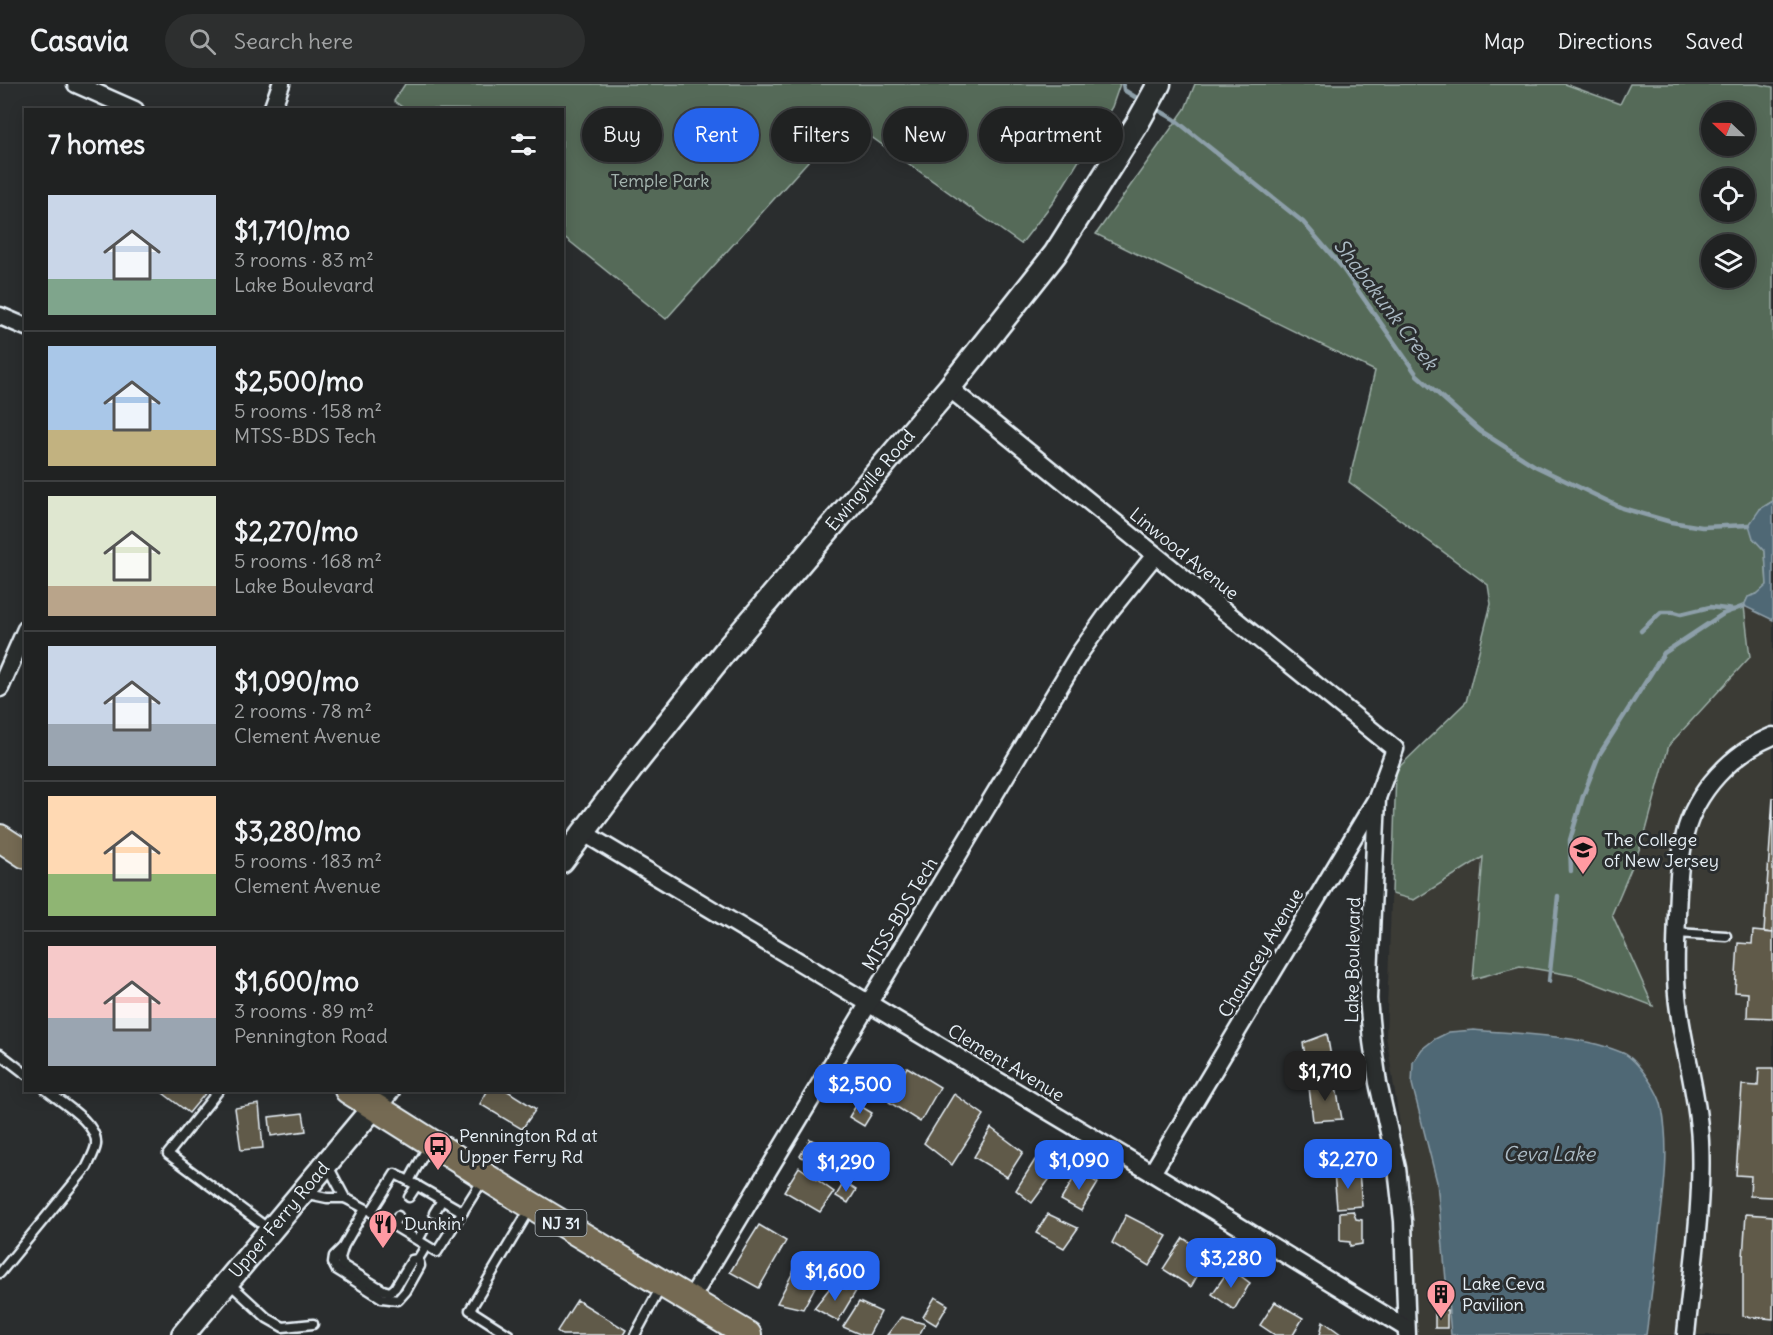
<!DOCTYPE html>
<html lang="en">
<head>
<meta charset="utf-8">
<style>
  :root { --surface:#202222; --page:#2d2f2f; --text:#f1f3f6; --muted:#a2a4a5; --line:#3d3f40; --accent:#2563eb }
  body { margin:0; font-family:Delius,sans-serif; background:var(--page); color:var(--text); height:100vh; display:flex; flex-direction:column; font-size:22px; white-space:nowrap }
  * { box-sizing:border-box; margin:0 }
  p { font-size:20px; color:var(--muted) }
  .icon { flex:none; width:33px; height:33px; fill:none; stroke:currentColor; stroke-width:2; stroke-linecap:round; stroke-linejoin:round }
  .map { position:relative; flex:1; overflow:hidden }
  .sheet { position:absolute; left:24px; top:24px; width:540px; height:984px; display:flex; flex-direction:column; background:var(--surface); border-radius:0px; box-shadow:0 3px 15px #0003,0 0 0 2px var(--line) }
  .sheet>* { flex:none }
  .banner { position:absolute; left:582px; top:24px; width:570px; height:54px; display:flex; gap:12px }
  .needle { width:39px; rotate:292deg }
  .controls { position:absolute; left:1701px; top:18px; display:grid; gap:12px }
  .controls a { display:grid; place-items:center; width:54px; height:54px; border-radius:50%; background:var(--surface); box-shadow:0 3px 15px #0003,0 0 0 2px var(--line); font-size:30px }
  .price { position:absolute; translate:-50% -51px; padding:0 14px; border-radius:12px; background:var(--accent); color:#fff; font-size:20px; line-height:39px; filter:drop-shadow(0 2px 3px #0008) }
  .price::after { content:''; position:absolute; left:50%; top:36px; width:18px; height:14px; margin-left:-9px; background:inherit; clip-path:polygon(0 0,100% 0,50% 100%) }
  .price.on { background:#222; color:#fff }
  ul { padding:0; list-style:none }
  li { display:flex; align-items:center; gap:18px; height:150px; padding:0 24px }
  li+li { border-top:2px solid var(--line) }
  li span { display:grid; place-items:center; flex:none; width:168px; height:120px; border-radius:0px; color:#555 }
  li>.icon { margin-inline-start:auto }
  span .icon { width:72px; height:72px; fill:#fffc; stroke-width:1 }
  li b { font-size:26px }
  h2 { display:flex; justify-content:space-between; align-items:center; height:72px; padding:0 24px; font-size:26px }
  .chip { padding:0 21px; border-radius:27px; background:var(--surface); box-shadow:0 3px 15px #0003,0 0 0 2px var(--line); font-size:21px; line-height:54px }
  .chip.on { background:var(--accent); color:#fff }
  header { display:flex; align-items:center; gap:36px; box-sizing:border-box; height:84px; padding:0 30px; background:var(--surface); border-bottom:2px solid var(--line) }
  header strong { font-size:28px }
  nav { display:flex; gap:33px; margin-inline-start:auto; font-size:21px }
  .search { width:420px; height:54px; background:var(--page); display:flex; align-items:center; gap:15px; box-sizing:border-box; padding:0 21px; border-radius:33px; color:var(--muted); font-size:22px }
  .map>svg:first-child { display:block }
  .built { fill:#3a3a36 }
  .green { fill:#546b58; stroke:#9eaea8; stroke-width:1.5; fill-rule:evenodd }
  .water { fill:#506875; stroke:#8d9fa9; stroke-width:1.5 }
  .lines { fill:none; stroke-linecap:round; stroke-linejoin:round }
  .stream { stroke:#8d9fa9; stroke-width:4.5 }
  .building { fill:#615a4a; stroke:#e8f1f8; stroke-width:1.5 }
  .lane-casing { stroke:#e8f1f8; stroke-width:13 }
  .street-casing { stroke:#e8f1f8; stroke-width:21 }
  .secondary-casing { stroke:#e8f1f8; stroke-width:27 }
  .primary-casing { stroke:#e8f1f8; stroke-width:30 }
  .lane { stroke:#2a2d2e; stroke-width:8 }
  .street { stroke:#2a2d2e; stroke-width:16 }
  .secondary { stroke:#2a2d2e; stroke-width:22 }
  .primary { stroke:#746b52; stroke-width:26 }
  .labels { text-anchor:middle; stroke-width:6; stroke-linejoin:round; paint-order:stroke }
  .shield { fill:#2a2d2e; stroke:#afb6bb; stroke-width:1.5 }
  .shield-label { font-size:16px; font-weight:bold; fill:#e8f1f8 }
  .park-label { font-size:18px; fill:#a5b5b0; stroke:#2a2d2e }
  .street-label { font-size:18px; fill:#e8f1f8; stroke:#2a2d2e }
  .poi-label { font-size:18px; fill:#e8f1f8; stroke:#2a2d2e; text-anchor:start }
  .water-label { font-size:20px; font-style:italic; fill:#abbac4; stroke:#2a2d2e }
</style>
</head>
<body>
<header>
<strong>Casavia</strong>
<div class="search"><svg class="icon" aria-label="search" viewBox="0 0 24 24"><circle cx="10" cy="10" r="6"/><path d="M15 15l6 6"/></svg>Search here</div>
<nav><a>Map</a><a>Directions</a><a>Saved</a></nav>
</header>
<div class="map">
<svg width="1773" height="1251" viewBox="0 0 1773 1251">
  <rect width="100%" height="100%" fill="#2a2d2e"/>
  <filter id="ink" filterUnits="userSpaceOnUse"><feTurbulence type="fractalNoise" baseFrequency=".0167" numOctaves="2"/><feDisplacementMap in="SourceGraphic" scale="12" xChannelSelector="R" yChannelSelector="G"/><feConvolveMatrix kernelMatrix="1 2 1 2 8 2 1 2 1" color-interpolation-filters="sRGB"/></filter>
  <g filter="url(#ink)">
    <!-- built -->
    <path class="built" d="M1773 347V1251H1417L1412 1120 1386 951 1396 686Z"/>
    <!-- green -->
    <g class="green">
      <path d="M405 0H1120L1112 23 1054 117 1021 160 846 35 666 235 563 152 562 26 405 25 394 17Z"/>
      <path d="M1195 0H1565L1620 20 1630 0H1758L1773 3V417L1760 425 1753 454 1765 467 1767 502 1757 510 1748 513 1744 522 1750 573 1669 661 1644 754 1612 830 1653 922 1576 892 1520 882 1473 895 1483 773 1414 816 1392 810 1396 686 1466 618 1491 520 1488 501 1349 398 1375 287 1096 150 1185 25ZM1712 28H1744V62H1712ZM1712 94H1744V128H1712ZM1712 160H1744V194H1712Z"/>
    </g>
    <!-- water -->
    <g class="water">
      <path d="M1773 417V536L1744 522 1748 513 1757 510 1767 501 1765 467 1753 454 1749 441 1760 425Z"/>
      <path d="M1474 946C1519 950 1583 951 1623 969 1637 975 1660 1009 1662 1024 1670 1065 1664 1106 1659 1146 1655 1181 1651 1216 1646 1251H1451L1437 1098 1412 1000 1413 978 1422 965 1435 955 1449 948Z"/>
    </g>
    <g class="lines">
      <!-- stream -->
      <g class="stream">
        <path d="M1123 0 1124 6 1143 18"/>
        <path d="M1153 23 1174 35 1303 138 1341 182 1417 291 1480 347 1535 382 1622 424 1671 438 1702 443 1749 441"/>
        <path d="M1641 547 1661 528H1674L1681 530 1710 523 1734 526"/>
        <path d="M1571 787 1570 756 1583 712 1599 671 1664 569 1723 530 1744 522"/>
        <path d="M1549 897 1558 812"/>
      </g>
    </g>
    <!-- building -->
    <g class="building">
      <path d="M1773 713V849L1764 848Z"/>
      <path d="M1753 847 1773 849V934L1747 933 1748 909 1735 908 1738 859 1752 860Z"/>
      <path d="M1327 950 1334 990 1308 989 1303 959Z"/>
      <path d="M871 980 890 991 878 1011 859 1001Z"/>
      <path d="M907 983 940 1003 920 1038 889 1018Z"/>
      <path d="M1759 984H1773V1113L1750 1112 1751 1092 1736 1091 1742 1001 1758 1002Z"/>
      <path d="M1335 998 1342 1035 1313 1037 1309 1003Z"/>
      <path d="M159 1006H208L189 1029Z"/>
      <path d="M488 1006H506L536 1025 522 1045 480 1020Z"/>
      <path d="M954 1010 984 1031 952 1081 924 1059Z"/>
      <path d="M259 1020 263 1064 241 1066 235 1024Z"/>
      <path d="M857 1020 872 1029 864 1042 849 1033Z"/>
      <path d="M303 1029 306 1047 271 1052 269 1033Z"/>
      <path d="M991 1044 1023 1068 1007 1093 974 1073Z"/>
      <path d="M810 1055 843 1074 833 1091 800 1072Z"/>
      <path d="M1035 1076 1057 1085 1032 1119 1016 1106Z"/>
      <path d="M799 1083 834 1108 820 1128 784 1107Z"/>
      <path d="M1078 1087 1098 1099 1081 1127 1061 1116Z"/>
      <path d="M1334 1088H1359L1362 1122 1337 1124Z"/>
      <path d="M844 1098 856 1106 848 1119 836 1112Z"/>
      <path d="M1353 1127 1356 1135 1362 1136V1160L1350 1162V1158L1340 1157V1128Z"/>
      <path d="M1048 1130 1078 1144 1064 1164 1036 1149Z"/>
      <path d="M1746 1130 1773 1132V1235L1743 1232V1173Z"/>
      <path d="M1126 1131 1167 1152 1149 1182 1112 1159Z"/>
      <path d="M759 1141 786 1157 759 1204 730 1188Z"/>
      <path d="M1183 1154 1209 1171 1191 1203 1163 1185Z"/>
      <path d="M801 1173 826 1183 803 1225 777 1219Z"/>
      <path d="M1230 1184 1250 1199 1234 1226 1212 1210Z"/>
      <path d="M832 1201 856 1207 838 1237 814 1224Z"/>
      <path d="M935 1213 948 1221 936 1241 923 1233Z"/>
      <path d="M577 1216 626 1246 623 1251H562L557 1247Z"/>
      <path d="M859 1218 881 1228 869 1251H862L843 1243Z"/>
      <path d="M1275 1218 1303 1234 1293 1251H1275L1260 1241Z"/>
      <path d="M1435 1225 1447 1226V1244H1435Z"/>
      <path d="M901 1233 925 1240 919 1251H887Z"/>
      <path d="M1323 1237 1342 1251H1320Z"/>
    </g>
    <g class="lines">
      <!-- lane casing -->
      <g class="lane-casing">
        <g id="lane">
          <path d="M1676 849 1726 852"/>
          <path d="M0 970 26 990"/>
          <path d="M219 1006 168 1070 270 1146"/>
          <path d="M429 1061 409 1097 395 1090 371 1128 437 1168 484 1094"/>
          <path d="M328 1082 345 1114"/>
          <path d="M409 1097 463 1128"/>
          <path d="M303 1109 327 1114H345L368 1126"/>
          <path d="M409 1113 417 1101"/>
          <path d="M365 1125 343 1163 334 1172 333 1179 336 1185 382 1214 398 1216 406 1207 420 1182 418 1175"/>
          <path d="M434 1129 442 1116"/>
          <path d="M393 1141 398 1132"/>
          <path d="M418 1156 423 1147"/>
          <path d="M343 1164 340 1174 342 1181 383 1206 390 1208 395 1204 412 1176 418 1175 426 1162"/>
          <path d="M0 1189 87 1083C90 1076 95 1068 96 1061 99 1040 61 1018 46 1006"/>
          <path d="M228 1198 267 1234 283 1243 313 1240"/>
          <path d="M509 1251 470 1226 530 1125"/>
          <path d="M635 1251 662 1201"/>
        </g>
      </g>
      <!-- street casing -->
      <g class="street-casing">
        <g id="street">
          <path d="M76 0 135 26"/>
          <path d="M272 26 281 0"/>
          <path d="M0 232 26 243"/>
          <path d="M949 304 1395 665 1377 714 1152 1089"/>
          <path d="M0 604 26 545"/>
          <path d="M1377 715 1368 915 1372 957 1378 999 1397 1084 1403 1137 1407 1251"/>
          <path d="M584 749 1152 1089 1406 1244"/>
          <path d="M690 1216 1079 570 1109 528 1155 471"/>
          <path d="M1686 1251C1692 1187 1703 1121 1700 1057 1698 1013 1685 970 1679 927 1674 895 1676 863 1677 831 1678 804 1679 777 1685 750 1696 707 1732 669 1773 652"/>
        </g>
      </g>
      <!-- secondary casing -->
      <g class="secondary-casing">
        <g id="secondary">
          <path id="s1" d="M562 777 635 680 727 565 949 304 1055 170 1137 40 1159 0"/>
          <path id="s2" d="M183 1251 388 1006"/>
        </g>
      </g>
      <!-- primary casing -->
      <g class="primary-casing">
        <g id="primary">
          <path d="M0 754 26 771"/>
          <path d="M348 1006 516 1112 748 1251"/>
        </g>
      </g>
      <!-- lane -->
      <use href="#lane" class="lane"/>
      <!-- street -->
      <use href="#street" class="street"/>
      <!-- secondary -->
      <use href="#secondary" class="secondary"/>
      <!-- primary -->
      <use href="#primary" class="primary"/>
    </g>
  </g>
  <!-- icons -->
  <defs>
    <g id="university-pin" transform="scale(1.5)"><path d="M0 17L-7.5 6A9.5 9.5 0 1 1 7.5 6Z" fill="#ff9aa2" stroke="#2a2d2e"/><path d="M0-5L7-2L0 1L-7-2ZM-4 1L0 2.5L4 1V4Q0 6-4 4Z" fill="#111"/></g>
    <g id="bus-pin" transform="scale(1.5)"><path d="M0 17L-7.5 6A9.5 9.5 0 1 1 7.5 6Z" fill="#ff9aa2" stroke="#2a2d2e"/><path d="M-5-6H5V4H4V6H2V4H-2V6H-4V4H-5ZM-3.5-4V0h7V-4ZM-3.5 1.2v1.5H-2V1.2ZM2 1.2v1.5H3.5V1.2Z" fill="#111"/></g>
    <g id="restaurant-pin" transform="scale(1.5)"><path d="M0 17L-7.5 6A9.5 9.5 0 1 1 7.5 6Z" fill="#ff9aa2" stroke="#2a2d2e"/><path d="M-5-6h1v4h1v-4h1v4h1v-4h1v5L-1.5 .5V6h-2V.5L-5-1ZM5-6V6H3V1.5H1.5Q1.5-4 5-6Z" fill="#111"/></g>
    <g id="building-pin" transform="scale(1.5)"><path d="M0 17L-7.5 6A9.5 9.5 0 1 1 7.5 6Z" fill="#ff9aa2" stroke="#2a2d2e"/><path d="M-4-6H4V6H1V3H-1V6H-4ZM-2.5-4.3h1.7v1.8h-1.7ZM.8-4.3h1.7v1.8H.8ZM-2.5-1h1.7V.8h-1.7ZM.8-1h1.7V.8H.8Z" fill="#111"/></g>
  </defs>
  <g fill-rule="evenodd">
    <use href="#university-pin" x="1583" y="766"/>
    <use href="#bus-pin" x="438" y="1062"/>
    <use href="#restaurant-pin" x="383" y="1140"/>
    <use href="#building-pin" x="1441" y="1210"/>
  </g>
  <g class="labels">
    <!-- shield labels -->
    <rect class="shield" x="535.5" y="1126" width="51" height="26" rx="4.5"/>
    <g class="shield-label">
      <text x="561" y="1145">NJ 31</text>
    </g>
    <!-- park labels -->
    <g class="park-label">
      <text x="660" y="103">Temple Park</text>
    </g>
    <!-- street labels -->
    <g class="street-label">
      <text dy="6" stroke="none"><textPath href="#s1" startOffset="490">Ewingville Road</textPath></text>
      <text transform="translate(1184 470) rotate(39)" y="6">Linwood Avenue</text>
      <text transform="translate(900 830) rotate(-59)" y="6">MTSS-BDS Tech</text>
      <text transform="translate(1261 869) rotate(-59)" y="6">Chauncey Avenue</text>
      <text transform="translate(1353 876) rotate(-89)" y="6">Lake Boulevard</text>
      <text transform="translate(1006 979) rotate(31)" y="6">Clement Avenue</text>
      <text dy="6" stroke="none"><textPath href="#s2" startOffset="150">Upper Ferry Road</textPath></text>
    </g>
    <!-- poi labels -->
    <g class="poi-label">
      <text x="1604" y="762">The College<tspan x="1604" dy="21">of New Jersey</tspan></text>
      <text x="459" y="1058">Pennington Rd at<tspan x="459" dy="21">Upper Ferry Rd</tspan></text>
      <text x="404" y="1146">Dunkin'</text>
      <text x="1462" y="1206">Lake Ceva<tspan x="1462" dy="21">Pavilion</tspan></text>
    </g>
    <!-- water labels -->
    <g class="water-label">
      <text transform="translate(1386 220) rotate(53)" y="7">Shabakunk Creek</text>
      <text x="1549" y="1077">Ceva Lake</text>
    </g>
  </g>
</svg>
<div class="controls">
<a><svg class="needle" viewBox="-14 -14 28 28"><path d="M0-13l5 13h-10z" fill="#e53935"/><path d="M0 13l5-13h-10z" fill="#a2a4a5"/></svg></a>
<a><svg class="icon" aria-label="locate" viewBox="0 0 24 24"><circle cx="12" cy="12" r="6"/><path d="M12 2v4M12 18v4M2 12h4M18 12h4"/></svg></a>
<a><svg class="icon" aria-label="layers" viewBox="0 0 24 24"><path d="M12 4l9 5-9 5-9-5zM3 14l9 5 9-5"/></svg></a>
</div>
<b class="price on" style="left:1325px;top:1018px">$1,710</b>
<b class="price" style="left:860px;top:1031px">$2,500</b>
<b class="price" style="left:1348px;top:1106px">$2,270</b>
<b class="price" style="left:1079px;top:1107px">$1,090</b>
<b class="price" style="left:846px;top:1109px">$1,290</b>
<b class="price" style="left:1231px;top:1205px">$3,280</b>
<b class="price" style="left:835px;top:1218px">$1,600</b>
<div class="banner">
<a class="chip">Buy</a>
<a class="chip on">Rent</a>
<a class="chip">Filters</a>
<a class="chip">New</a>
<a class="chip">Apartment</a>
</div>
<section class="sheet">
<h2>7 homes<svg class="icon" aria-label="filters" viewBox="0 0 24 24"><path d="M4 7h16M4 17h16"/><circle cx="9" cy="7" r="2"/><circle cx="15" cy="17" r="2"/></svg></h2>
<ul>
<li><span style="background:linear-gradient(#c9d6e8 70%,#7fa58c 0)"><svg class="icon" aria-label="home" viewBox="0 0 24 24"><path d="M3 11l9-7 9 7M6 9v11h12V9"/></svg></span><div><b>$1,710/mo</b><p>3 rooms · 83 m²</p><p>Lake Boulevard</p></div></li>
<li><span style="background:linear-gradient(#a9c7e8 70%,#c2b280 0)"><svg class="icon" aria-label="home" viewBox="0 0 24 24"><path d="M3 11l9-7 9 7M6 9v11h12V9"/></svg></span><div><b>$2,500/mo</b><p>5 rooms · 158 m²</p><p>MTSS-BDS Tech</p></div></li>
<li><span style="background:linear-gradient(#dfe7d0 75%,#b9a48a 0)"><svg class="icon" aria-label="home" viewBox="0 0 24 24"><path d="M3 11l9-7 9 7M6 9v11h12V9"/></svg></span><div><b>$2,270/mo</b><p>5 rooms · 168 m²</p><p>Lake Boulevard</p></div></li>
<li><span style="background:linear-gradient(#c9d6e8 65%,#9aa5b1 0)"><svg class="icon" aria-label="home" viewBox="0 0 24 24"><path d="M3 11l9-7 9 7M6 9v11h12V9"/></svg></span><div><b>$1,090/mo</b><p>2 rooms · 78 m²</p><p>Clement Avenue</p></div></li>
<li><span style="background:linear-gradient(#ffd9b3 65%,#8fb573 0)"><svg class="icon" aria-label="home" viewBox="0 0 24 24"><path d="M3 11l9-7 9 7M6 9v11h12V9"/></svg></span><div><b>$3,280/mo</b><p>5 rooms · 183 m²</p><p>Clement Avenue</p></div></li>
<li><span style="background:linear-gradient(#f6c9c9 60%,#9aa5b1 0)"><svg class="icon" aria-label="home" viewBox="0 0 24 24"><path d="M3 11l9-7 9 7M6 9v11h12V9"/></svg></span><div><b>$1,600/mo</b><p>3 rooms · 89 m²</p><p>Pennington Road</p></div></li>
</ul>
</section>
</div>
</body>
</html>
